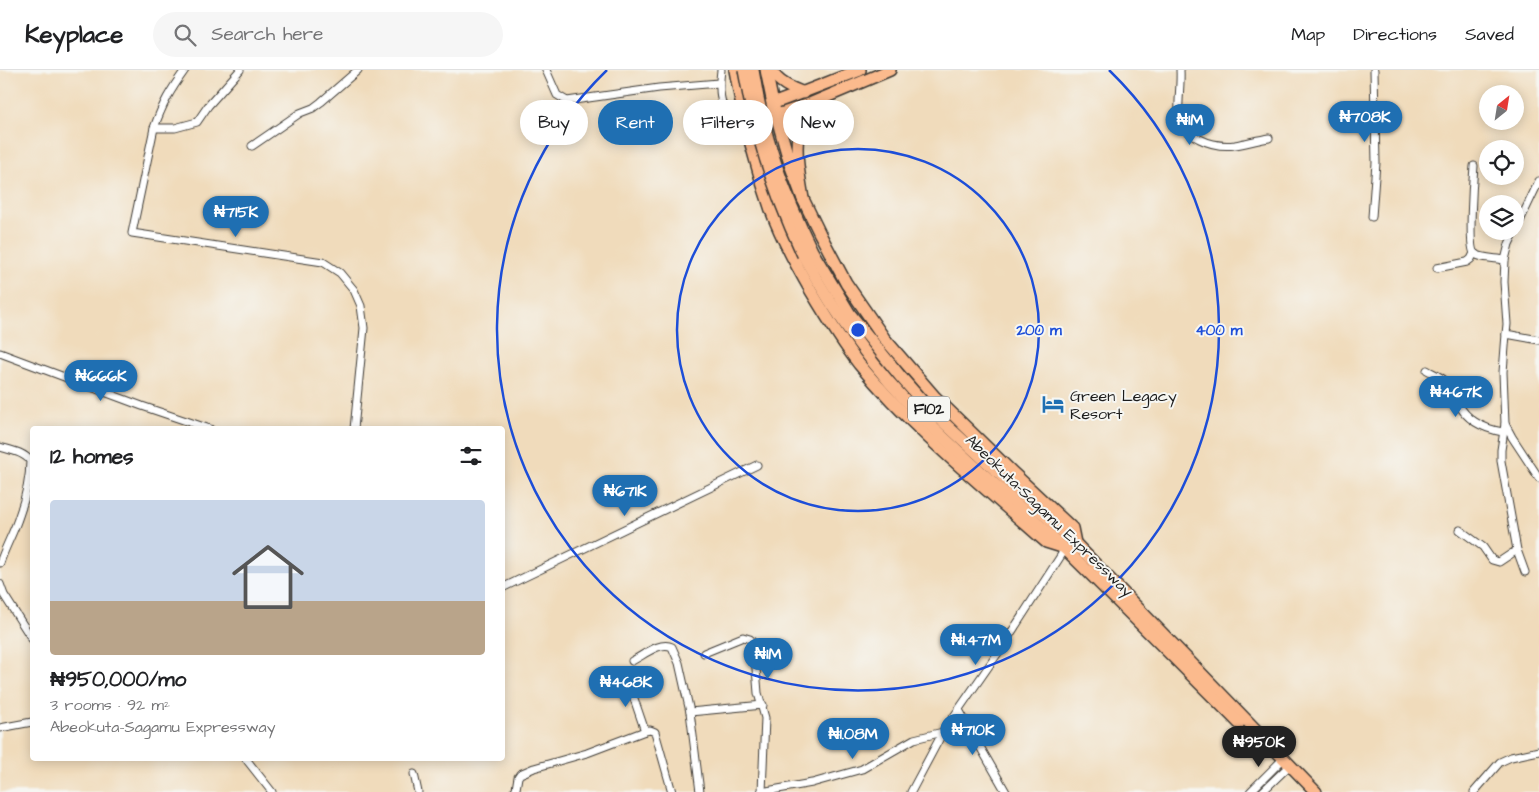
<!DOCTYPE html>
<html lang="en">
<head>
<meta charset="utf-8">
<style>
  :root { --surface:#fff; --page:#f6f6f6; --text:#202124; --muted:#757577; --line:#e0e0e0; --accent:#1f6fb2 }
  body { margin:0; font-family:"Architects Daughter",sans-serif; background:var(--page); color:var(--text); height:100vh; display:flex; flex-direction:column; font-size:19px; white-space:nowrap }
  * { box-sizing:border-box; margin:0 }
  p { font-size:16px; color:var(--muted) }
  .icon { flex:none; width:28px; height:28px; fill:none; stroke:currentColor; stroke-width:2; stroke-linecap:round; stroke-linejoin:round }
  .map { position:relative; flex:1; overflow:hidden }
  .drawer { position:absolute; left:30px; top:356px; width:475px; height:335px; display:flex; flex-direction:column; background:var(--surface); border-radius:5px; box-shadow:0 2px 12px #0003 }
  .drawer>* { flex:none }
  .top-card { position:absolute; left:520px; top:30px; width:475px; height:45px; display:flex; gap:10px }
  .needle { width:32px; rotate:30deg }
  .fabs { position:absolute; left:1479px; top:15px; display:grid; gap:10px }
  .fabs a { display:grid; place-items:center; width:45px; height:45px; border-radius:50%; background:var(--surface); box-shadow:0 2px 12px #0003; font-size:25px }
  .price { position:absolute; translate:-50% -42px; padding:0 11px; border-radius:18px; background:var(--accent); color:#fff; font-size:16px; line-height:32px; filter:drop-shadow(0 1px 2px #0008) }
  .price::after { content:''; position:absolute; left:50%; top:30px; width:15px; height:11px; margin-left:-8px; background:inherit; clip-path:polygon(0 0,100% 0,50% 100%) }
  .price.on { background:#222; color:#fff }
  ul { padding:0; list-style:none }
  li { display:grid; align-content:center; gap:10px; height:265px; padding:0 20px }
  li span { display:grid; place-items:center; height:155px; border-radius:5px; color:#555 }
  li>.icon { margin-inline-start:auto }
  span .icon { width:90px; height:90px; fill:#fffc; stroke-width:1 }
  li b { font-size:21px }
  h2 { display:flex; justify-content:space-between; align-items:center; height:60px; padding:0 20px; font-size:21px }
  .tag { padding:0 18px; border-radius:22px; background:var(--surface); box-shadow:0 2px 12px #0003; font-size:18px; line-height:45px }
  .tag.on { background:var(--accent); color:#fff }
  header { display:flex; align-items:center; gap:30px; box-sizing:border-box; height:70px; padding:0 25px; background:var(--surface); border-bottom:1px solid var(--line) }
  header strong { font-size:24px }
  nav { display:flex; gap:28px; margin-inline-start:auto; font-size:18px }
  .search { width:350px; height:45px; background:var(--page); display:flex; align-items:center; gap:12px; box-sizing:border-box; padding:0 18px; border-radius:28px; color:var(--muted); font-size:19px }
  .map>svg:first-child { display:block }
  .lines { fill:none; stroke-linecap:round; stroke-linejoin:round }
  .minor-casing { stroke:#3c3934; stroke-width:9 }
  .primary-casing { stroke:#3c3934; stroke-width:14 }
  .trunk-casing { stroke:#3c3934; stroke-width:14 }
  .minor { stroke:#fff; stroke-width:7 }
  .primary { stroke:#fbba8d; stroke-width:11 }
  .trunk { stroke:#fbba8d; stroke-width:11 }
  .trunk-bridge-casing { stroke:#3c3934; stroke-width:14; stroke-linecap:butt }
  .trunk-bridge { stroke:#fbba8d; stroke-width:11 }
  .ring { fill:none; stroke:#1d4ed8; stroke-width:2.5 }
  .labels { text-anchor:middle; stroke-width:4; stroke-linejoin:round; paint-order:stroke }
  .shield { fill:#f6f6f2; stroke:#5d5d5c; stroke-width:1 }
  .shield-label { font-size:15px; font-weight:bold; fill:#1c1c1c }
  .poi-label { font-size:16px; fill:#1c1c1c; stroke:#f6f6f2; text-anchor:start }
  .street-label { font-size:16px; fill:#1c1c1c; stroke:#f6f6f2 }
  .centre { fill:#1d4ed8; stroke:#f6f6f2; stroke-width:2.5 }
  .ring-label { font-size:15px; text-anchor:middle; font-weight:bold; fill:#1d4ed8; stroke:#f6f6f2; stroke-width:4; stroke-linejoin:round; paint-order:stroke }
</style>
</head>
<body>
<header>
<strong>Keyplace</strong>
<div class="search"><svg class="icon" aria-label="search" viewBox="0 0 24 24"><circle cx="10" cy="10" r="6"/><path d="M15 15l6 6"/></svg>Search here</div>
<nav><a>Map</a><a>Directions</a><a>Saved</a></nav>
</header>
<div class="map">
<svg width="1539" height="722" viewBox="0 0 1539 722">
  <rect width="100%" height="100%" fill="#f6f6f2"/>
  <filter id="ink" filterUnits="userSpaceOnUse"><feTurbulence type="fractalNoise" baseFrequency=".02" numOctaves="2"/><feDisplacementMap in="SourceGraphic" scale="10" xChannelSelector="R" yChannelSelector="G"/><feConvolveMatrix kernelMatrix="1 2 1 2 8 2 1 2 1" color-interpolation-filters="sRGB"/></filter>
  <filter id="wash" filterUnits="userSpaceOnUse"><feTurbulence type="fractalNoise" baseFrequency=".0096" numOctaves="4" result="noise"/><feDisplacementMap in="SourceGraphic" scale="20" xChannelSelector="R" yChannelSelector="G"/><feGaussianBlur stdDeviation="1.12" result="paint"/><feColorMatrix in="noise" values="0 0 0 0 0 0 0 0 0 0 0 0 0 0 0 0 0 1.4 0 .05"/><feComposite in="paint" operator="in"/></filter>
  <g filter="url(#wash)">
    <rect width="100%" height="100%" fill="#f0dbbb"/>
  </g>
  <g filter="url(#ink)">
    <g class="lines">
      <!-- minor casing -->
      <g class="minor-casing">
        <g id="minor">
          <path d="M240 0 208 36 197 52 175 58H154L132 163 323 192 340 203 354 220 361 236 364 258 354 359"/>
          <path d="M546 0 557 25 567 31 659 18 719 13"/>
          <path d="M721 0C719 15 719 35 729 46L743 44"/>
          <path d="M1180 0C1181 13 1178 31 1179 43 1182 67 1213 78 1235 75 1246 73 1258 70 1269 68"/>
          <path d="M154 58C163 33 170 21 185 0"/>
          <path d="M252 76 300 43 313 38 321 32 358 0"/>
          <path d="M1474 96C1473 108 1468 176 1474 183 1480 189 1497 188 1505 190"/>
          <path d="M1539 111 1509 174 1505 190 1504 212 1507 254 1506 264 1539 270"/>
          <path d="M1372 147 1376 93 1374 0"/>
          <path d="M1437 198 1467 192 1471 189 1474 183"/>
          <path d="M1506 264 1503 302 1505 354 1512 367 1539 408"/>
          <path d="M0 283 142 336 210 359"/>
          <path d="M1427 300C1432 303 1440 306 1444 310 1450 316 1455 326 1458 333 1467 351 1485 359 1503 362"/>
          <path d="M1505 354 1501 380V391L1517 480 1525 502"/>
          <path d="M0 377C10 380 24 382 30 391 30 409 25 429 19 446 14 462 5 477 0 493"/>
          <path d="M1460 460 1483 477 1492 490 1499 492 1517 480"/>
          <path d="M0 514 4 525 32 569"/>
          <path d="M502 518 757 395"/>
          <path d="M704 583 743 567 750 569 754 574 758 623 765 648 762 722"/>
          <path d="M632 591C644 585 660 571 672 577L679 593 690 642 763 635"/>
          <path d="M627 608 645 661"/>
          <path d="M959 640 1006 722"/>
          <path d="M690 642 700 722"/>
          <path d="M0 658 32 652"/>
          <path d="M246 689 272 722"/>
          <path d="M414 704 418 722"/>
          <path d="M513 722 516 719 518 707 520 704 534 698 587 683 645 661 650 660 655 662 672 722"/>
          <path d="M761 722 812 713 862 699 914 669 943 662"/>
          <path d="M911 722 943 662 1000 580 1062 484V477"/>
          <path d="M1250 722 1283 689"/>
          <path d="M1262 722 1290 695"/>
          <path d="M1474 722 1500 692 1511 687 1539 681"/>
        </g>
      </g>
      <!-- primary casing -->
      <g class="primary-casing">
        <g id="primary">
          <path d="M735 0C743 47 755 94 771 140 781 168 796 195 811 221 826 246 841 271 859 294 914 361 982 415 1046 472L1062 477"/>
          <path d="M766 0 773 34 790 94 803 129 820 164 846 213 884 268 935 327 1012 402 1072 458 1075 473"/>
        </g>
      </g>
      <!-- trunk casing -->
      <g class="trunk-casing">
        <g id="trunk">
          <path d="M771 0C778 13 791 18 804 23"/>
          <path d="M743 44C783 31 821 15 860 0"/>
          <path d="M747 55 807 35 890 0"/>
          <path d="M803 129C800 109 795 86 798 65 799 55 803 45 807 35"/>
          <path d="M812 181 850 244 900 306 929 339 1075 473 1316 722"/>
          <path d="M803 185C835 244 873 299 921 346 967 391 1016 432 1063 477 1122 535 1180 594 1239 653"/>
        </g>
      </g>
      <!-- minor -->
      <use href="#minor" class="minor"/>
      <!-- primary -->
      <use href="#primary" class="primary"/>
      <!-- trunk -->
      <use href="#trunk" class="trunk"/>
      <!-- trunk-bridge casing -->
      <g class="trunk-bridge-casing">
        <g id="trunk-bridge">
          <path d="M744 0C755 66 775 125 803 185"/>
          <path d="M753 0C763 66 783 121 812 181"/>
        </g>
      </g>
      <!-- trunk-bridge -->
      <use href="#trunk-bridge" class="trunk-bridge"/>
    </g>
  </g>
  <!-- distance rings -->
  <g class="ring">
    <circle cx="858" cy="260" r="181"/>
    <path d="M1109 0A361 361 0 1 1 607 0"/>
  </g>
  <!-- icons -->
  <defs>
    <g id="hotel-bare" transform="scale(1.725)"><path d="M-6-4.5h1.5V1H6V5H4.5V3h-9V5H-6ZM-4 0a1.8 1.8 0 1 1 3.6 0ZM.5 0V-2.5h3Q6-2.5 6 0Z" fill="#1f6fb2" stroke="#f6f6f2" stroke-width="2.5" paint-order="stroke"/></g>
  </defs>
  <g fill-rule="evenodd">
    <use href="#hotel-bare" x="1053" y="334"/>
  </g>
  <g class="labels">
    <!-- shield labels -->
    <rect class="shield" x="908" y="326.5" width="42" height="25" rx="4"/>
    <g class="shield-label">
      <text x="929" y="344">F102</text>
    </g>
    <!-- poi labels -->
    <g class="poi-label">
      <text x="1070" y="331">Green Legacy<tspan x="1070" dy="18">Resort</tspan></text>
    </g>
    <!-- street labels -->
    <g class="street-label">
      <text transform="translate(1050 445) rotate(44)" y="6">Abeokuta-Sagamu Expressway</text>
    </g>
  </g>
  <circle cx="858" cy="260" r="8" class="centre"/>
  <g class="ring-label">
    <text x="1039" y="265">200 m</text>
    <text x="1219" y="265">400 m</text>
  </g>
</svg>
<div class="fabs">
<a><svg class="needle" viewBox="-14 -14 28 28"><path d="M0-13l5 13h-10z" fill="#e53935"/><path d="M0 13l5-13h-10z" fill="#757577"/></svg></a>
<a><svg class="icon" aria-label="locate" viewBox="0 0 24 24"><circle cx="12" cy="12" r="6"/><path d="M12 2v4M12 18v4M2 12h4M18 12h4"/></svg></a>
<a><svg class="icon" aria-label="layers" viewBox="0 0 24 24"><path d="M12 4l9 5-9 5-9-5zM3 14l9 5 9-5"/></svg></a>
</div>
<b class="price" style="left:1365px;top:73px">₦708K</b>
<b class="price" style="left:1190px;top:76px">₦1M</b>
<b class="price" style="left:236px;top:168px">₦715K</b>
<b class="price" style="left:101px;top:332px">₦666K</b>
<b class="price" style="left:1456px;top:348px">₦467K</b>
<b class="price" style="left:625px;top:447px">₦671K</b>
<b class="price" style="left:976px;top:596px">₦1.47M</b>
<b class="price" style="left:768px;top:610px">₦1M</b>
<b class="price" style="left:626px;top:638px">₦468K</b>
<b class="price" style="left:973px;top:686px">₦710K</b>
<b class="price" style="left:853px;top:690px">₦1.08M</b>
<b class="price on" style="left:1259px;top:698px">₦950K</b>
<div class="top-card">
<a class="tag">Buy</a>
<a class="tag on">Rent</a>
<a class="tag">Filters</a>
<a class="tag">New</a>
</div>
<section class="drawer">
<h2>12 homes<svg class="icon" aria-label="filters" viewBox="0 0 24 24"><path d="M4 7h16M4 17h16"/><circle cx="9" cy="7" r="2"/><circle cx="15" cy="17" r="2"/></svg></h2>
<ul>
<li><span style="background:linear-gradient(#c9d6e8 65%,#b9a48a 0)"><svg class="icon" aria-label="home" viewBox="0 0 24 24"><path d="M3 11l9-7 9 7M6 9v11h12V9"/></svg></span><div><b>₦950,000/mo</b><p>3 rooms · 92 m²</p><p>Abeokuta-Sagamu Expressway</p></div></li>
</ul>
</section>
</div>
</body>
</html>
